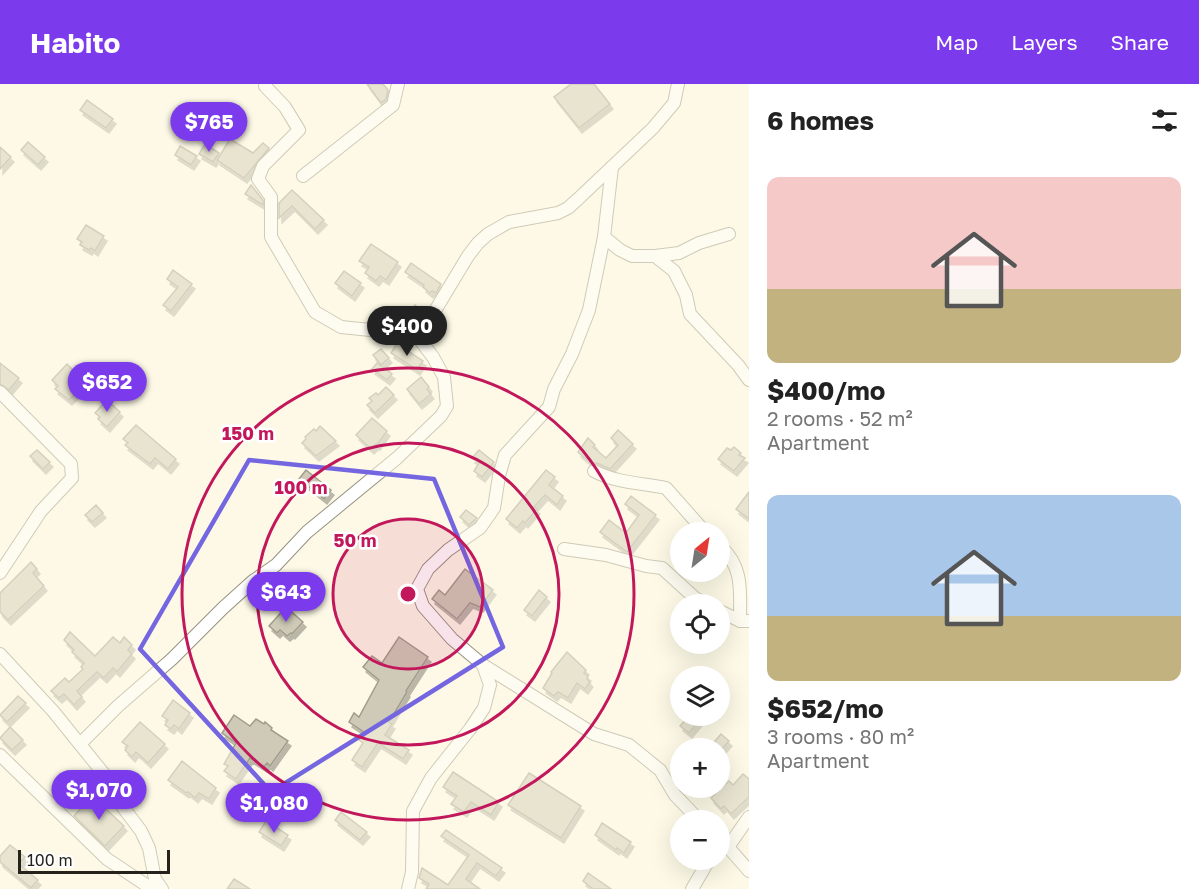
<!DOCTYPE html>
<html lang="en">
<head>
<meta charset="utf-8">
<style>
  :root { --surface:#fff; --page:#f6f6f6; --text:#222; --muted:#767676; --accent:#7c3aed }
  body { margin:0; font-family:"Golos Text",sans-serif; background:var(--page); color:var(--text); height:100vh; display:flex; flex-direction:column; font-size:22px; white-space:nowrap }
  * { box-sizing:border-box; margin:0 }
  p { font-size:20px; color:var(--muted) }
  .icon { flex:none; width:33px; height:33px; fill:none; stroke:currentColor; stroke-width:2; stroke-linecap:round; stroke-linejoin:round }
  .map { position:relative; flex:1; overflow:hidden }
  .side { display:flex; flex-direction:column; background:var(--surface); width:450px }
  .side>* { flex:none }
  .needle { width:39px; rotate:30deg }
  .tools { position:absolute; left:670px; top:438px; display:grid; gap:12px }
  .tools a { display:grid; place-items:center; width:60px; height:60px; border-radius:50%; background:var(--surface); box-shadow:0 6px 24px #0002; font-size:30px }
  .scale { position:absolute; left:18px; bottom:15px; width:152px; box-sizing:border-box; padding-left:6px; border:3px solid #25231c; border-top:0; font-size:16px; line-height:21px; white-space:nowrap; color:#25231c; -webkit-text-stroke:4px #fff; paint-order:stroke }
  .price { position:absolute; translate:-50% -51px; padding:0 14px; border-radius:21px; background:var(--accent); color:#fff; font-size:20px; line-height:39px; filter:drop-shadow(0 2px 3px #0008) }
  .price::after { content:''; position:absolute; left:50%; top:36px; width:18px; height:14px; margin-left:-9px; background:inherit; clip-path:polygon(0 0,100% 0,50% 100%) }
  .price.on { background:#222; color:#fff }
  ul { padding:0; list-style:none }
  li { display:grid; align-content:center; gap:12px; height:318px; padding:0 18px }
  li span { display:grid; place-items:center; height:186px; border-radius:12px; color:#555 }
  li>.icon { margin-inline-start:auto }
  span .icon { width:108px; height:108px; fill:#fffc; stroke-width:1 }
  li b { font-size:26px }
  h2 { display:flex; justify-content:space-between; align-items:center; height:72px; padding:0 18px; font-size:26px }
  header { display:flex; align-items:center; gap:36px; box-sizing:border-box; height:84px; padding:0 30px; background:var(--accent); color:#fff }
  header strong { font-size:28px }
  nav { display:flex; gap:33px; margin-inline-start:auto; font-size:21px }
  main { display:flex; flex:1; min-height:0 }
  .map>svg:first-child { display:block }
  .building { fill:#cecab7; stroke:#a19d8b; stroke-width:1.5; filter:url(#shadow) }
  .lines { fill:none; stroke-linecap:round; stroke-linejoin:round }
  .minor-casing { stroke:#969280; stroke-width:14 }
  .minor { stroke:#fff; stroke-width:12 }
  .marked { fill:none; stroke:#7466e0; stroke-width:4.5; stroke-linejoin:round }
  .ring { fill:none; stroke:#c2185b; stroke-width:3 }
  .centre { fill:#c2185b; stroke:#fff; stroke-width:3 }
  .ring-label { font-size:18px; text-anchor:middle; font-weight:bold; fill:#c2185b; stroke:#fff; stroke-width:5; stroke-linejoin:round; paint-order:stroke }
</style>
</head>
<body>
<header>
<strong>Habito</strong>
<nav><a>Map</a><a>Layers</a><a>Share</a></nav>
</header>
<main>
<div class="map">
<svg width="749" height="805" viewBox="0 0 749 805">
  <defs>
    <filter id="shadow"><feDropShadow dx="3" dy="5" stdDeviation="0" flood-color="#0004"/></filter>
  </defs>
  <rect width="100%" height="100%" fill="#fdf9e6"/>
  <!-- building -->
  <g class="building">
    <path d="M367 0H383L388 6 386 15 381 19Z"/>
    <path d="M571 0H594L610 20 579 44 554 13Z"/>
    <path d="M87 16 113 35 106 44 80 26Z"/>
    <path d="M232 32 242 40 234 49 225 41Z"/>
    <path d="M230 55 253 69 263 59 269 64 244 94 217 76Z"/>
    <path d="M28 58 45 73 38 81 21 66Z"/>
    <path d="M205 60 219 69 213 78 199 70Z"/>
    <path d="M180 62 197 72 191 81 175 71Z"/>
    <path d="M0 63 11 73 0 85Z"/>
    <path d="M251 101 263 116V121L245 110Z"/>
    <path d="M292 106 324 136 315 145 292 122 279 134V119Z"/>
    <path d="M86 141 104 152 95 167 91 164 89 166 80 161 82 158 77 155Z"/>
    <path d="M371 160 398 178 386 196 380 192 376 197 365 189 369 183 359 177Z"/>
    <path d="M411 179 441 200 436 209 432 207 430 209 423 203 424 201 405 188Z"/>
    <path d="M173 186 192 200 171 227 163 221 178 203 167 195Z"/>
    <path d="M344 187 361 199 352 212 335 199Z"/>
    <path d="M415 221 423 228 411 240 401 241 398 237 405 228 408 230Z"/>
    <path d="M396 261H399L423 277 417 286 391 269Z"/>
    <path d="M381 265 389 274 381 281 373 271Z"/>
    <path d="M0 279 19 294 9 306 0 300Z"/>
    <path d="M377 279 392 290 387 296 372 285Z"/>
    <path d="M67 280 86 299 69 316 55 305 58 302 52 296Z"/>
    <path d="M421 293 429 303 427 305 431 310 419 320 407 305Z"/>
    <path d="M386 303 394 311 375 329 367 321 372 317 369 314 376 309 378 311Z"/>
    <path d="M107 316 120 328 107 343 98 335 100 333 95 329Z"/>
    <path d="M372 334 387 347 377 361 376 360 371 365 356 351Z"/>
    <path d="M136 341 176 375 168 385 155 374 150 380 125 361 128 359 123 355Z"/>
    <path d="M320 342 336 357 316 372 302 359 306 355 305 353 314 345 316 347Z"/>
    <path d="M618 346 633 360 610 385 597 379H591L578 368 588 354 595 361 593 363 606 374 618 361 611 354Z"/>
    <path d="M734 363 741 369 739 371 745 374 734 387 718 375 727 364 731 366Z"/>
    <path d="M37 366 50 378 43 385 30 372Z"/>
    <path d="M479 366 494 378 482 393 474 387 479 379 472 374Z"/>
    <path d="M306 386 331 406 324 415 299 395Z"/>
    <path d="M546 386 555 393 549 401 563 412 557 421 545 411 534 423 537 425 525 439 523 437 517 444 506 435Z"/>
    <path d="M749 408V435L736 425Z"/>
    <path d="M631 412 656 431 627 468 600 448 609 436 626 449 639 431 625 420Z"/>
    <path d="M96 421 103 429 92 438 85 431Z"/>
    <path d="M466 426 477 434 469 441 460 433Z"/>
    <path d="M31 478 37 485 33 489 44 502 8 536 0 528V509Z"/>
    <path d="M465 485 493 506 480 523 470 519 457 535 432 515 439 506 445 511Z"/>
    <path d="M539 506 547 513 532 532 524 526Z"/>
    <path d="M286 523 303 538 292 550 291 549 287 552 280 546 277 549 269 542Z"/>
    <path d="M70 548 95 572 113 553 120 559 124 553 132 561 128 566 132 570 117 588 113 584 104 594 97 588 77 607 82 613 74 621 64 610 59 614 51 607 65 594 69 598 83 585 81 583 84 579 72 568 74 566 64 556Z"/>
    <path d="M399 553 428 573 406 607 407 608 389 638 392 640 385 651 409 666 403 675 378 659 362 683 352 676 363 659 359 656 365 649 349 638 354 629 359 633 379 596 363 583 372 572 382 579Z"/>
    <path d="M567 568 586 586 584 589 588 592 587 595 590 598 585 605 577 599 568 614 558 608 554 612 543 604 552 589 551 588Z"/>
    <path d="M18 612 26 619 7 638 0 631Z"/>
    <path d="M173 616 190 629 179 645 174 641 171 645 165 641 168 636 162 632Z"/>
    <path d="M234 631 250 642 256 635 264 640 265 638 272 644 271 646 288 657 270 682 267 679 264 683 250 674 236 695 224 687 228 682 224 680 236 659 222 649Z"/>
    <path d="M689 632H703L689 649 680 642Z"/>
    <path d="M140 638 165 660 148 679 136 668 132 673 125 666 128 662 122 658Z"/>
    <path d="M10 643 23 656 12 666 0 654Z"/>
    <path d="M721 650 729 657 723 664H709Z"/>
    <path d="M182 677 216 704 209 715 199 709 195 714 188 708 186 709 168 696Z"/>
    <path d="M453 688 499 718 491 731 471 718 464 728 451 720 457 712 443 703Z"/>
    <path d="M529 689 581 722 561 754 508 721Z"/>
    <path d="M743 690 749 695V713L731 730 724 722 721 725 711 714 729 697 733 701Z"/>
    <path d="M92 712 124 742 105 762 74 732Z"/>
    <path d="M341 728 367 748 360 756 335 736Z"/>
    <path d="M266 737 288 751 281 762 259 748Z"/>
    <path d="M602 739 631 758 624 769 617 764 616 766 595 751Z"/>
    <path d="M446 746 502 784 496 792 477 779 466 795 480 805H426L429 800 419 794 422 784 448 801 469 771 441 752Z"/>
    <path d="M10 761 25 773 19 780 38 796 31 804 0 778V772Z"/>
    <path d="M588 789 611 805H593L583 797Z"/>
    <path d="M234 795 250 805H227Z"/>
  </g>
  <g class="lines">
    <!-- minor casing -->
    <g class="minor-casing">
      <g id="minor">
        <path d="M265 2 285 23 299 46 263 82 258 95 271 113V153L315 228 341 243 400 249 414 248 427 240 468 172 478 159 488 150 509 138 558 129 568 124 578 115 653 44 674 19 678 0"/>
        <path d="M303 92 393 21 398 0"/>
        <path d="M604 153 620 166 632 172H655L674 187 686 211 690 230 738 281 749 296"/>
        <path d="M655 172 679 169 699 159 729 150"/>
        <path d="M0 308 71 380 72 394 41 427 0 489"/>
        <path d="M594 387C616 399 642 399 666 404L705 448"/>
        <path d="M720 462C744 483 740 508 740 537"/>
        <path d="M564 465 606 471 646 482 662 484 695 514 708 520"/>
        <path d="M720 527 740 537H749"/>
        <path d="M0 570 53 627 112 700 119 718 141 747 149 764 155 795 162 805"/>
        <path d="M483 581 594 650 629 661 660 686 675 711 699 736"/>
        <path d="M80 660 118 622 172 575 223 524 253 497 276 481 307 448 397 374 441 332 447 322 444 293 433 273 414 248"/>
        <path d="M0 671 107 775 152 805"/>
        <path d="M749 733 728 763 749 787"/>
        <path d="M408 805 412 788 413 727 431 694 470 645 484 624 490 601 483 581 452 555 423 522 417 505 428 485 448 466 480 444 494 424 499 392 505 371 549 323 554 305 572 270 589 226 604 153 612 83"/>
        <path d="M692 805 709 776"/>
      </g>
    </g>
    <!-- minor -->
    <use href="#minor" class="minor"/>
  </g>
  <!-- marked area -->
  <path d="M0 0H749V805H0ZM249 376 434 395 503 563 271 708 140 565Z" fill="#fdf9e6" fill-opacity=".55" fill-rule="evenodd"/>
  <path class="marked" d="M249 376 434 395 503 563 271 708 140 565Z"/>
  <!-- distance rings -->
  <circle cx="408" cy="510" r="75" fill="#c2185b" fill-opacity=".12"/>
  <g class="ring">
    <circle cx="408" cy="510" r="75"/>
    <circle cx="408" cy="510" r="151"/>
    <circle cx="408" cy="510" r="226"/>
  </g>
  <circle cx="408" cy="510" r="9" class="centre"/>
  <g class="ring-label">
    <text x="248" y="356">150 m</text>
    <text x="301" y="410">100 m</text>
    <text x="355" y="463">50 m</text>
  </g>
</svg>
<div class="tools">
<a><svg class="needle" viewBox="-14 -14 28 28"><path d="M0-13l5 13h-10z" fill="#e53935"/><path d="M0 13l5-13h-10z" fill="#767676"/></svg></a>
<a><svg class="icon" aria-label="locate" viewBox="0 0 24 24"><circle cx="12" cy="12" r="6"/><path d="M12 2v4M12 18v4M2 12h4M18 12h4"/></svg></a>
<a><svg class="icon" aria-label="layers" viewBox="0 0 24 24"><path d="M12 4l9 5-9 5-9-5zM3 14l9 5 9-5"/></svg></a>
<a>+</a>
<a>−</a>
</div>
<div class="scale">100 m</div>
<b class="price" style="left:209px;top:69px">$765</b>
<b class="price on" style="left:407px;top:273px">$400</b>
<b class="price" style="left:107px;top:329px">$652</b>
<b class="price" style="left:286px;top:539px">$643</b>
<b class="price" style="left:99px;top:737px">$1,070</b>
<b class="price" style="left:274px;top:750px">$1,080</b>
</div>
<section class="side">
<h2>6 homes<svg class="icon" aria-label="filters" viewBox="0 0 24 24"><path d="M4 7h16M4 17h16"/><circle cx="9" cy="7" r="2"/><circle cx="15" cy="17" r="2"/></svg></h2>
<ul>
<li><span style="background:linear-gradient(#f6c9c9 60%,#c2b280 0)"><svg class="icon" aria-label="home" viewBox="0 0 24 24"><path d="M3 11l9-7 9 7M6 9v11h12V9"/></svg></span><div><b>$400/mo</b><p>2 rooms · 52 m²</p><p>Apartment</p></div></li>
<li><span style="background:linear-gradient(#a9c7e8 65%,#c2b280 0)"><svg class="icon" aria-label="home" viewBox="0 0 24 24"><path d="M3 11l9-7 9 7M6 9v11h12V9"/></svg></span><div><b>$652/mo</b><p>3 rooms · 80 m²</p><p>Apartment</p></div></li>
</ul>
</section>
</main>
</body>
</html>
